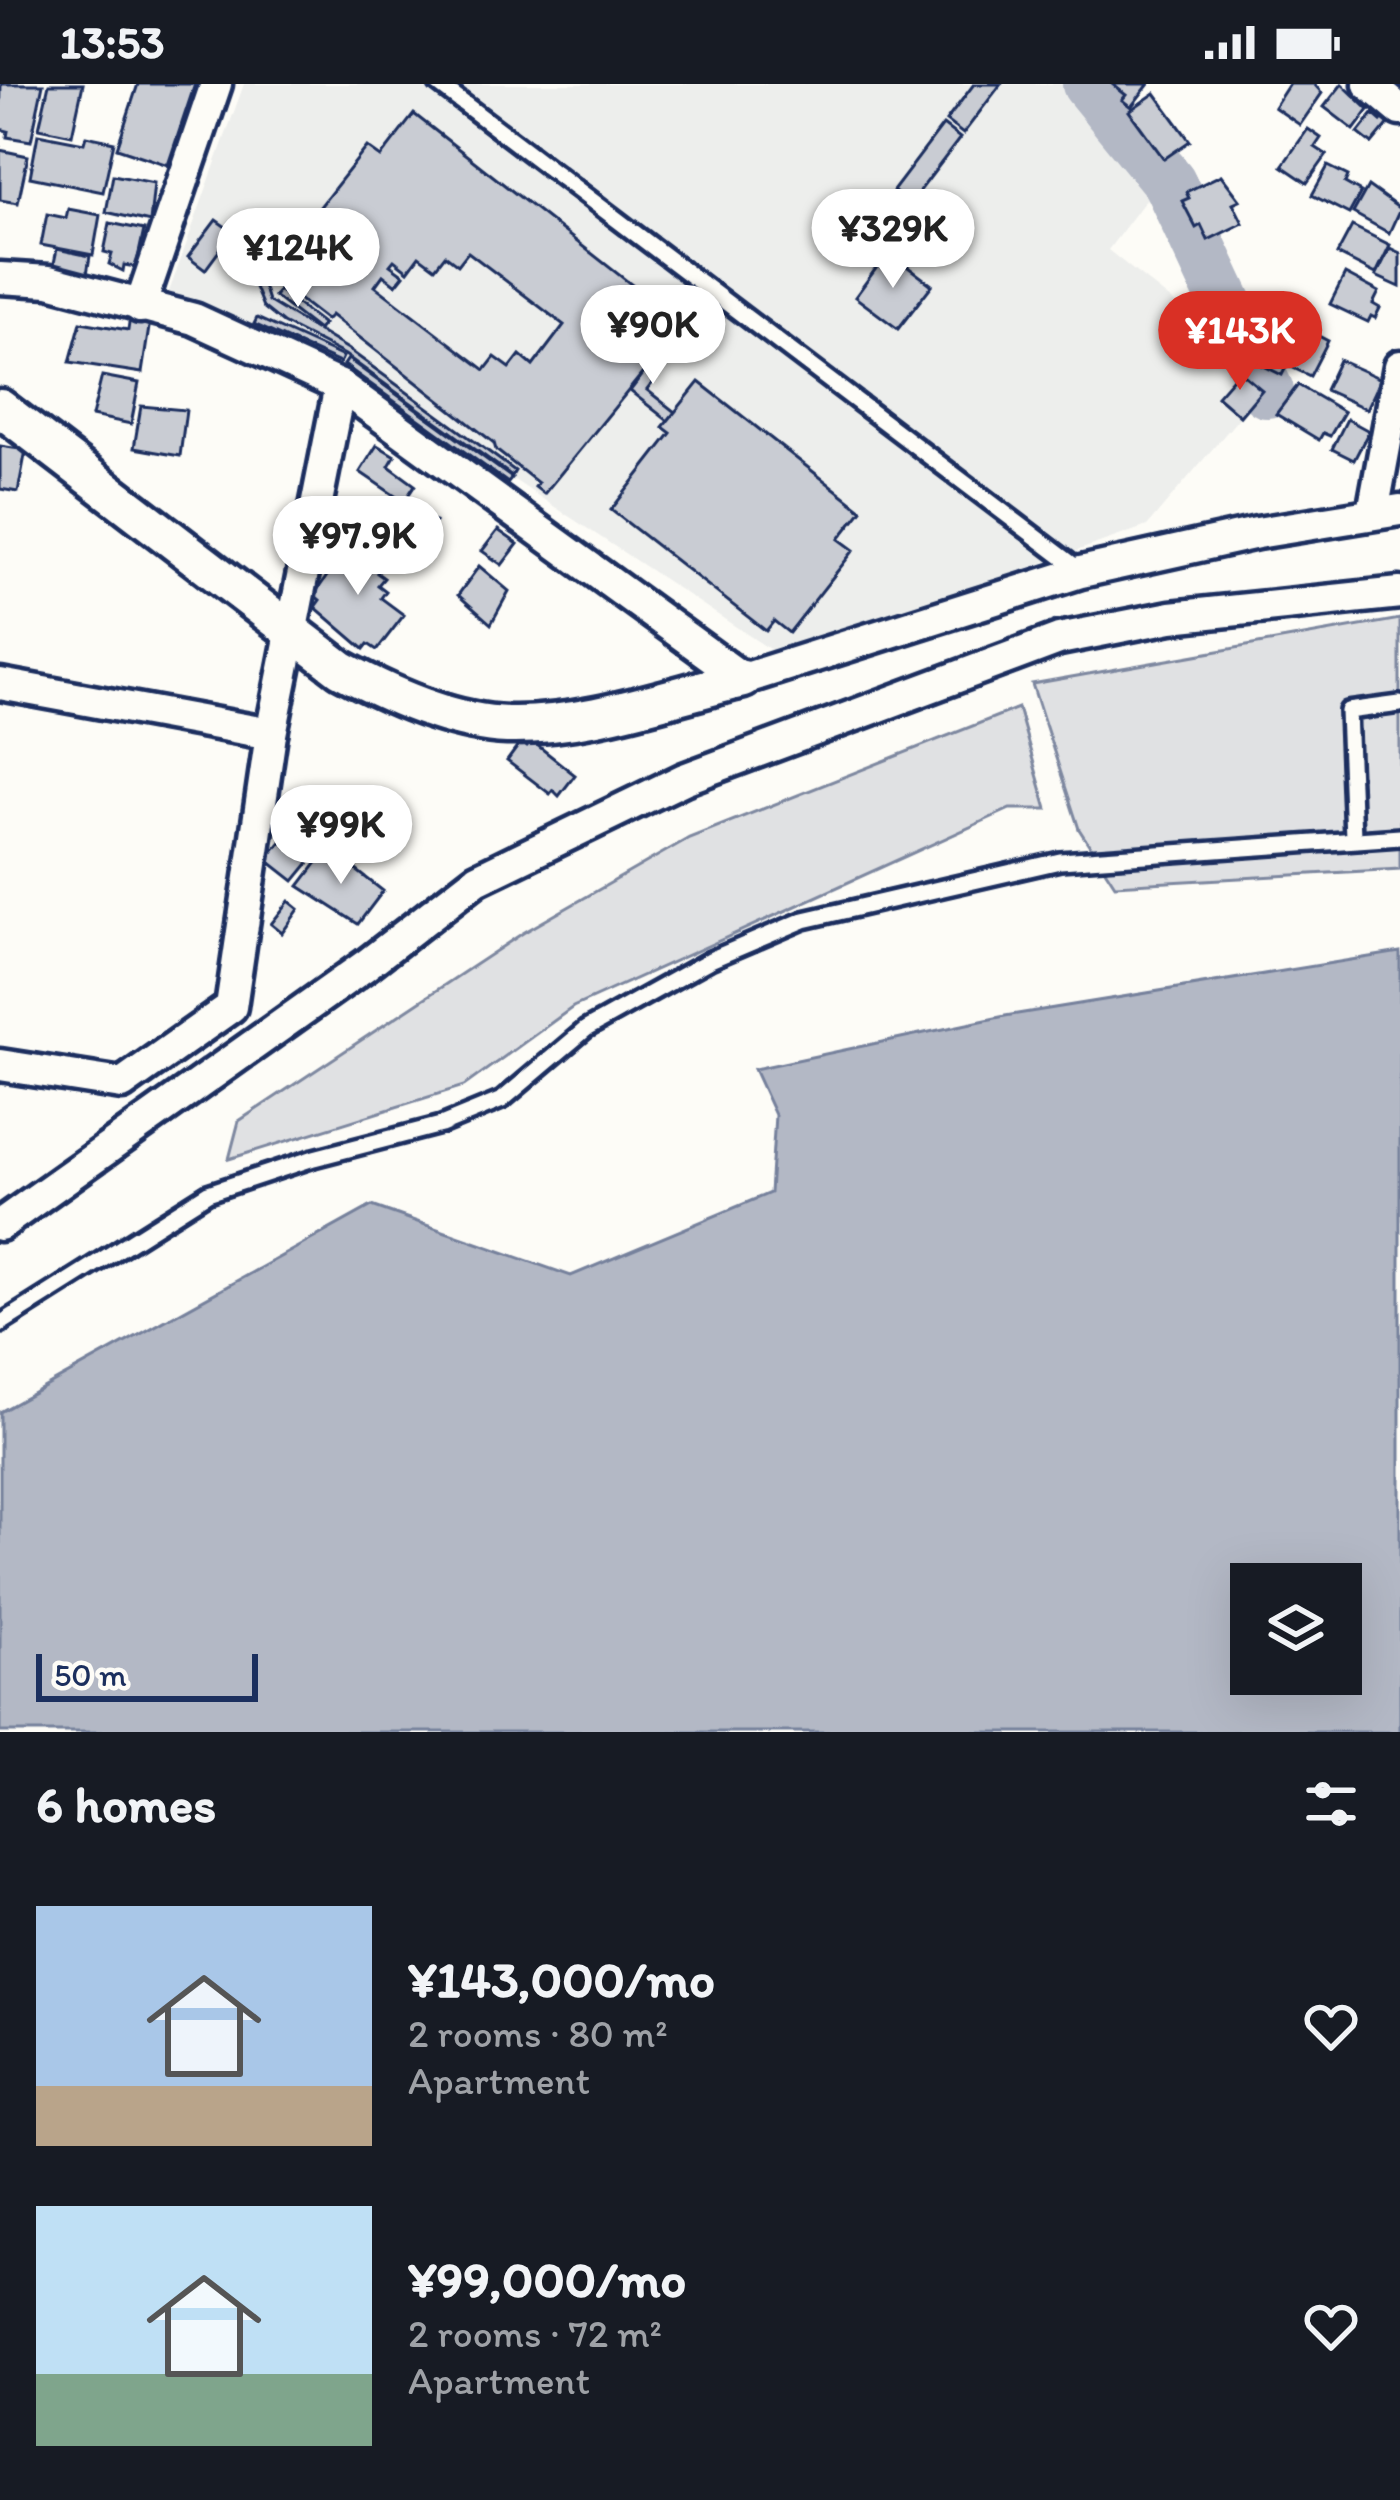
<!DOCTYPE html>
<html lang="en">
<head>
<meta charset="utf-8">
<style>
  :root { --surface:#171b24; --page:#242831; --text:#f1f3f6; --muted:#9ea1a6; --accent:#d93025 }
  body { margin:0; font-family:Itim,sans-serif; background:var(--page); color:var(--text); height:100vh; display:flex; flex-direction:column; font-size:45px; white-space:nowrap }
  * { box-sizing:border-box; margin:0 }
  p { font-size:39px; color:var(--muted) }
  .icon { flex:none; width:66px; height:66px; fill:none; stroke:currentColor; stroke-width:2; stroke-linecap:round; stroke-linejoin:round }
  .map { position:relative; height:1648px; overflow:hidden }
  .side { display:flex; flex-direction:column; background:var(--surface); flex:1 }
  .side>* { flex:none }
  .fabs { position:absolute; left:1230px; top:1479px; display:grid; gap:24px }
  .fabs a { display:grid; place-items:center; width:132px; height:132px; border-radius:0px; background:var(--surface); box-shadow:0 12px 48px #0002; font-size:60px }
  .scale { position:absolute; left:36px; bottom:30px; width:222px; box-sizing:border-box; padding-left:12px; border:6px solid #1b2f5e; border-top:0; font-size:33px; line-height:42px; white-space:nowrap; color:#1b2f5e; -webkit-text-stroke:9px #fdfcf7; paint-order:stroke }
  .price { position:absolute; translate:-50% -102px; padding:0 27px; border-radius:42px; background:#fff; color:#222; font-size:39px; line-height:78px; filter:drop-shadow(0 3px 6px #0008) }
  .price::after { content:''; position:absolute; left:50%; top:72px; width:36px; height:27px; margin-left:-18px; background:inherit; clip-path:polygon(0 0,100% 0,50% 100%) }
  .price.active { background:var(--accent); color:#fff }
  ul { padding:0; list-style:none }
  li { display:flex; align-items:center; gap:36px; height:300px; padding:0 36px }
  li span { display:grid; place-items:center; flex:none; width:336px; height:240px; border-radius:0px; color:#555 }
  li>.icon { margin-inline-start:auto }
  span .icon { width:144px; height:144px; fill:#fffc; stroke-width:1 }
  li b { font-size:51px }
  h2 { display:flex; justify-content:space-between; align-items:center; height:144px; padding:0 36px; font-size:51px }
  .status { display:flex; justify-content:space-between; align-items:center; height:84px; padding:0 60px; background:var(--surface); direction:ltr }
  .status svg { height:33px; fill:currentColor }
  .map>svg:first-child { display:block }
  .built { fill:#edeeec }
  .green { fill:#e0e1e3; stroke:#7e88a0; stroke-width:3 }
  .water { fill:#b3b8c5; stroke:#76819c; stroke-width:3; fill-rule:evenodd }
  .lines { fill:none; stroke-linecap:round; stroke-linejoin:round }
  .river { stroke:#b3b8c5; stroke-width:54 }
  .building { fill:#c9ccd3; stroke:#1b2f5e; stroke-width:3; fill-rule:evenodd }
  .service-casing { stroke:#1b2f5e; stroke-width:24 }
  .minor-casing { stroke:#1b2f5e; stroke-width:39 }
  .tertiary-casing { stroke:#1b2f5e; stroke-width:45 }
  .service { stroke:#fdfcf7; stroke-width:15 }
  .minor { stroke:#fdfcf7; stroke-width:30 }
  .tertiary { stroke:#fdfcf7; stroke-width:36 }
</style>
</head>
<body>
<div class="status"><b>13:53</b><svg viewBox="0 0 49 12"><path d="M0 12V9h3v3zM5 12V6h3v6zM10 12V3h3v9zM15 12V0h3v12zM26 1h20v11H26zM47 4h2v5h-2z"/></svg></div>
<div class="map">
<svg width="1400" height="1648" viewBox="0 0 1400 1648">
  <rect width="100%" height="100%" fill="#fdfcf7"/>
  <filter id="ink" filterUnits="userSpaceOnUse"><feTurbulence type="fractalNoise" baseFrequency=".00833" numOctaves="2"/><feDisplacementMap in="SourceGraphic" scale="24" xChannelSelector="R" yChannelSelector="G"/><feConvolveMatrix kernelMatrix="1 2 1 2 8 2 1 2 1" color-interpolation-filters="sRGB"/></filter>
  <g filter="url(#ink)">
    <!-- built -->
    <path class="built" d="M244 0H1081L1163 93 1108 166 1271 296 1147 442 780 572 357 292 169 208Z"/>
    <!-- green -->
    <g class="green">
      <path d="M1400 535V785L1115 801 1079 745 1032 600Z"/>
      <path d="M1018 624 1047 725H1010L573 923 464 1002 229 1075 239 1037 523 849 689 754Z"/>
    </g>
    <!-- water -->
    <path class="water" d="M1400 868V1648H0V1328L372 1122 571 1192 770 1109 775 1031 754 985 1005 932ZM1251 1500H1341V1590H1251Z"/>
    <g class="lines">
      <!-- river -->
      <path class="river" d="M1089 0 1169 98 1267 307"/>
    </g>
    <!-- building -->
    <g class="building">
      <path d="M1 0H43L31 57 7 53 8 47 0 45Z"/>
      <path d="M49 0H83L72 51 39 44Z"/>
      <path d="M138 0H195L168 81 117 64Z"/>
      <path d="M974 0H1001L963 50 946 37Z"/>
      <path d="M1112 0H1149L1131 23 1122 16 1126 11Z"/>
      <path d="M1289 0H1314L1322 9 1300 41 1274 23Z"/>
      <path d="M1342 0 1369 26 1354 46 1324 23Z"/>
      <path d="M1155 9 1190 57 1164 75 1129 27Z"/>
      <path d="M414 30 669 230 660 242 673 252 544 410 535 403 538 399 496 366 494 359 331 231 326 236 282 202 315 160 300 148 367 63 381 73ZM468 168 564 241 533 282 520 271 510 284 495 273 485 286 375 202 383 191 396 201 404 191 390 181 394 176 408 187 419 172 435 184 445 171 458 181Z"/>
      <path d="M1373 30 1381 37 1385 32 1391 37 1372 60 1358 49Z"/>
      <path d="M943 41 960 54 910 120 893 107Z"/>
      <path d="M1308 45 1321 54 1315 63 1327 71 1307 99 1282 82Z"/>
      <path d="M38 50 84 59 86 52 114 58 103 108 30 93Z"/>
      <path d="M0 55V66L28 72 18 119 0 116Z"/>
      <path d="M1328 82 1348 92 1345 99 1361 108 1349 130 1312 111Z"/>
      <path d="M113 91 154 99 150 138 106 128Z"/>
      <path d="M1221 91 1240 116 1233 119 1243 139 1208 156 1201 141 1196 144 1182 117 1189 114 1186 108Z"/>
      <path d="M1368 102 1400 125 1389 149 1353 129Z"/>
      <path d="M68 125 100 131 93 171 41 161 47 130 66 134Z"/>
      <path d="M912 126 933 142 916 163 895 147Z"/>
      <path d="M216 136 233 148 205 186 188 173Z"/>
      <path d="M296 136 302 141 261 195 268 217 348 265 515 387 512 392 345 271 283 239 263 223 252 196Z"/>
      <path d="M110 139 144 146 136 183 124 181 123 187 109 180 112 170 104 168Z"/>
      <path d="M1352 142 1390 161 1376 190 1337 170Z"/>
      <path d="M1390 164 1400 169V203L1376 192Z"/>
      <path d="M57 165 90 172 87 190 53 184Z"/>
      <path d="M888 168 932 201 898 245 855 213Z"/>
      <path d="M1345 190 1379 208 1373 220 1380 224 1375 234 1371 232 1368 238 1330 220Z"/>
      <path d="M279 206 323 240 318 246 274 212Z"/>
      <path d="M130 232 150 237 142 289 70 278 81 238 128 246Z"/>
      <path d="M257 234 343 273 340 279 254 240Z"/>
      <path d="M1292 238 1328 257 1310 292 1287 281 1282 291 1262 281 1270 265 1277 268Z"/>
      <path d="M661 267 671 275 647 306 675 328 668 337 630 307Z"/>
      <path d="M348 275 512 394 508 399 344 281Z"/>
      <path d="M1339 276 1381 295 1367 325 1325 306Z"/>
      <path d="M1239 287 1262 306 1240 332 1217 312Z"/>
      <path d="M102 292 139 299 131 340 92 332Z"/>
      <path d="M699 298 862 426 839 455 854 466 789 549 774 537 766 547 611 426 671 349 663 343Z"/>
      <path d="M1298 301 1344 328 1330 352 1323 349 1319 356 1276 330Z"/>
      <path d="M141 322 186 326 180 372 134 364Z"/>
      <path d="M1347 335 1369 347 1354 376 1332 365Z"/>
      <path d="M377 361 395 372 389 382 415 401 404 418 360 388Z"/>
      <path d="M0 362 26 366 18 408 0 405Z"/>
      <path d="M407 418 435 438 406 479 378 460Z"/>
      <path d="M498 446 518 460 502 481 482 467Z"/>
      <path d="M352 456 384 480 377 489 384 494 378 501 386 507 381 514 404 531 377 566 368 560 364 565 315 523 320 516 314 511 338 476 334 472Z"/>
      <path d="M479 482 509 507 491 540 458 511Z"/>
      <path d="M532 657 575 691 559 712 553 706 550 710 507 677 521 658 527 663Z"/>
      <path d="M285 753 312 775 294 797 266 775Z"/>
      <path d="M328 764 383 807 358 840 299 802Z"/>
      <path d="M289 817 299 825 282 849 271 840Z"/>
    </g>
    <g class="lines">
      <!-- service casing -->
      <g class="service-casing">
        <g id="service">
          <path d="M438 0 1081 487"/>
          <path d="M1353 753 1348 627 1400 620"/>
          <path d="M0 1240 208 1109 314 1074 441 1041 502 1016 586 945 710 876 804 836 1060 777 1400 753"/>
        </g>
      </g>
      <!-- minor casing -->
      <g class="minor-casing">
        <g id="minor">
          <path d="M1369 0 1400 26"/>
          <path d="M0 194 49 197 194 235 340 302 743 595 1081 488 1257 449 1400 426"/>
          <path d="M140 223 216 0"/>
          <path d="M1373 428 1400 282"/>
          <path d="M0 600 271 650"/>
          <path d="M0 981 122 1000 231 923 271 650 340 302"/>
          <path d="M0 1141 366 881 477 795 684 695 1059 555 1171 533 1400 509"/>
        </g>
      </g>
      <!-- tertiary casing -->
      <g class="tertiary-casing">
        <path id="tertiary" d="M0 324 341 585C389 611 452 639 507 641 586 643 667 613 743 595"/>
      </g>
      <!-- service -->
      <use href="#service" class="service"/>
      <!-- minor -->
      <use href="#minor" class="minor"/>
      <!-- tertiary -->
      <use href="#tertiary" class="tertiary"/>
    </g>
  </g>
</svg>
<div class="fabs">
<a><svg class="icon" aria-label="layers" viewBox="0 0 24 24"><path d="M12 4l9 5-9 5-9-5zM3 14l9 5 9-5"/></svg></a>
</div>
<div class="scale">50 m</div>
<b class="price" style="left:893px;top:207px">¥329K</b>
<b class="price" style="left:298px;top:226px">¥124K</b>
<b class="price" style="left:653px;top:303px">¥90K</b>
<b class="price active" style="left:1240px;top:309px">¥143K</b>
<b class="price" style="left:358px;top:514px">¥97.9K</b>
<b class="price" style="left:341px;top:803px">¥99K</b>
</div>
<section class="side">
<h2>6 homes<svg class="icon" aria-label="filters" viewBox="0 0 24 24"><path d="M4 7h16M4 17h16"/><circle cx="9" cy="7" r="2"/><circle cx="15" cy="17" r="2"/></svg></h2>
<ul>
<li><span style="background:linear-gradient(#a9c7e8 75%,#b9a48a 0)"><svg class="icon" aria-label="home" viewBox="0 0 24 24"><path d="M3 11l9-7 9 7M6 9v11h12V9"/></svg></span><div><b>¥143,000/mo</b><p>2 rooms · 80 m²</p><p>Apartment</p></div><svg class="icon" aria-label="heart" viewBox="0 0 24 24"><path d="M12 20l-8-8c-3-5 5-10 8-4 3-6 11-1 8 4z"/></svg></li>
<li><span style="background:linear-gradient(#bfe0f5 70%,#7fa58c 0)"><svg class="icon" aria-label="home" viewBox="0 0 24 24"><path d="M3 11l9-7 9 7M6 9v11h12V9"/></svg></span><div><b>¥99,000/mo</b><p>2 rooms · 72 m²</p><p>Apartment</p></div><svg class="icon" aria-label="heart" viewBox="0 0 24 24"><path d="M12 20l-8-8c-3-5 5-10 8-4 3-6 11-1 8 4z"/></svg></li>
</ul>
</section>
</body>
</html>
